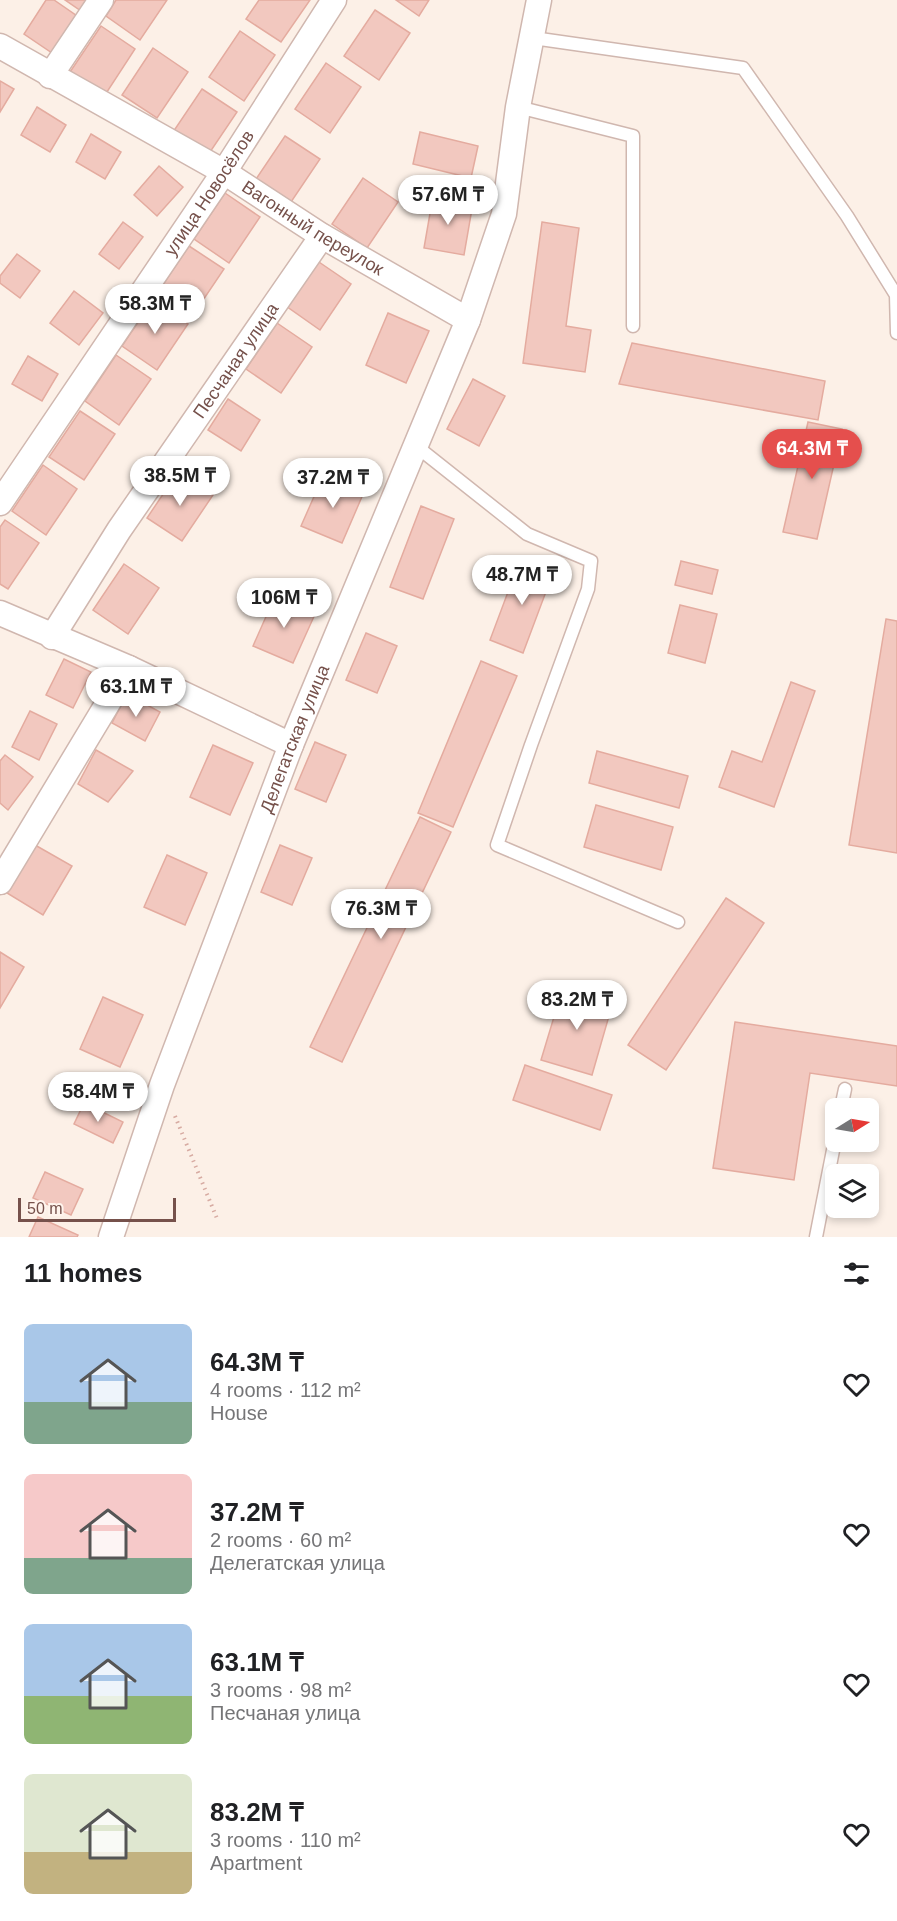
<!DOCTYPE html>
<html lang="en">
<head>
<meta charset="utf-8">
<style>
  :root { --surface:#fff; --page:#f2f2f2; --text:#202124; --muted:#757577; --accent:#e54f4d }
  body { margin:0; font-family:Arial,sans-serif; background:var(--page); color:var(--text); height:100vh; display:flex; flex-direction:column; font-size:22px; white-space:nowrap }
  * { box-sizing:border-box; margin:0 }
  p { font-size:20px; color:var(--muted) }
  .icon { flex:none; width:33px; height:33px; fill:none; stroke:currentColor; stroke-width:2; stroke-linecap:round; stroke-linejoin:round }
  .map { position:relative; height:1237px; overflow:hidden }
  .drawer { display:flex; flex-direction:column; background:var(--surface); flex:1 }
  .drawer>* { flex:none }
  .needle { width:39px; rotate:79deg }
  .controls { position:absolute; left:825px; top:1098px; display:grid; gap:12px }
  .controls a { display:grid; place-items:center; width:54px; height:54px; border-radius:9px; background:var(--surface); box-shadow:0 3px 9px #0003; font-size:30px }
  .scale { position:absolute; left:18px; bottom:15px; width:158px; box-sizing:border-box; padding-left:6px; border:3px solid #76514b; border-top:0; font-size:16px; line-height:21px; white-space:nowrap; color:#76514b; -webkit-text-stroke:4px #fff4ed; paint-order:stroke }
  .price { position:absolute; translate:-50% -51px; padding:0 14px; border-radius:21px; background:#fff; color:#222; font-size:20px; line-height:39px; filter:drop-shadow(0 2px 3px #0008) }
  .price::after { content:''; position:absolute; left:50%; top:36px; width:18px; height:14px; margin-left:-9px; background:inherit; clip-path:polygon(0 0,100% 0,50% 100%) }
  .price.active { background:var(--accent); color:#fff }
  ul { padding:0; list-style:none }
  li { display:flex; align-items:center; gap:18px; height:150px; padding:0 24px }
  li span { display:grid; place-items:center; flex:none; width:168px; height:120px; border-radius:9px; color:#555 }
  li>.icon { margin-inline-start:auto }
  span .icon { width:72px; height:72px; fill:#fffc; stroke-width:1 }
  li b { font-size:26px }
  h2 { display:flex; justify-content:space-between; align-items:center; height:72px; padding:0 24px; font-size:26px }
  .map>svg:first-child { display:block }
  .building { fill:#f2c8bf; stroke:#e4ab9f; stroke-width:1.5 }
  .lines { fill:none; stroke-linecap:round; stroke-linejoin:round }
  .service-casing { stroke:#d0b7af; stroke-width:15 }
  .minor-casing { stroke:#d0b7af; stroke-width:27 }
  .path { stroke:#d7aba2; stroke-width:4; stroke-dasharray:1.5 4.5; stroke-linecap:butt }
  .service { stroke:#fff; stroke-width:12 }
  .minor { stroke:#fff; stroke-width:24 }
  .labels { text-anchor:middle; stroke-width:4.5; stroke-linejoin:round; paint-order:stroke }
  .street-label { font-size:18px; fill:#76514b; stroke:#fff4ed }
</style>
</head>
<body>
<div class="map">
<svg width="897" height="1237" viewBox="0 0 897 1237">
  <rect width="100%" height="100%" fill="#fcf0e7"/>
  <!-- building -->
  <g class="building">
    <path d="M46 0H54L80 18 55 55 24 34Z"/>
    <path d="M65 0H93L84 13Z"/>
    <path d="M116 0H167L140 40 106 16Z"/>
    <path d="M259 0H310L281 42 246 19Z"/>
    <path d="M396 0H429L419 16Z"/>
    <path d="M375 10 410 33 379 80 344 56Z"/>
    <path d="M101 26 135 49 105 95 70 72Z"/>
    <path d="M240 31 275 55 244 101 209 77Z"/>
    <path d="M153 48 188 72 157 118 122 95Z"/>
    <path d="M326 63 361 87 330 133 295 109Z"/>
    <path d="M0 81 14 89 0 112Z"/>
    <path d="M202 89 237 112 206 158 171 135Z"/>
    <path d="M37 107 66 125 50 152 21 135Z"/>
    <path d="M420 132 478 146 471 178 413 164Z"/>
    <path d="M91 134 121 152 105 179 76 162Z"/>
    <path d="M285 136 320 159 289 205 254 182Z"/>
    <path d="M159 166 183 187 157 216 134 195Z"/>
    <path d="M363 178 398 202 367 248 332 224Z"/>
    <path d="M225 193 260 217 229 263 194 239Z"/>
    <path d="M433 196 473 203 464 255 424 248Z"/>
    <path d="M123 222 143 237 119 269 99 254Z"/>
    <path d="M542 222 579 228 566 326 591 330 585 372 523 363Z"/>
    <path d="M189 246 224 269 193 315 158 292Z"/>
    <path d="M17 254 40 271 20 298 0 283V276Z"/>
    <path d="M316 260 351 284 320 330 286 306Z"/>
    <path d="M74 291 103 313 79 345 50 323Z"/>
    <path d="M153 300 188 324 157 370 122 346Z"/>
    <path d="M388 313 429 331 406 383 366 365Z"/>
    <path d="M277 323 312 347 281 393 246 369Z"/>
    <path d="M632 343 825 381 818 420 619 384Z"/>
    <path d="M116 355 151 379 119 425 85 401Z"/>
    <path d="M28 356 58 374 42 401 12 384Z"/>
    <path d="M473 379 505 396 479 446 447 429Z"/>
    <path d="M228 399 260 420 241 451 208 430Z"/>
    <path d="M80 411 115 434 84 480 49 457Z"/>
    <path d="M808 422 842 429 817 539 783 532Z"/>
    <path d="M43 465 77 489 46 535 12 511Z"/>
    <path d="M178 472 213 495 182 541 147 518Z"/>
    <path d="M324 474 364 492 342 543 301 526Z"/>
    <path d="M421 506 454 519 423 599 390 587Z"/>
    <path d="M5 520 39 543 8 589 0 584V527Z"/>
    <path d="M520 560 553 573 523 653 490 640Z"/>
    <path d="M681 561 718 570 712 594 675 585Z"/>
    <path d="M124 564 159 588 128 634 93 610Z"/>
    <path d="M276 594 316 612 293 663 253 646Z"/>
    <path d="M680 605 717 614 705 663 668 653Z"/>
    <path d="M886 619 897 621V853L849 845Z"/>
    <path d="M366 633 397 646 377 693 346 680Z"/>
    <path d="M64 659 91 672 73 708 46 695Z"/>
    <path d="M481 661 517 676 453 827 418 813Z"/>
    <path d="M791 682 815 691 774 807 719 787 732 751 762 762Z"/>
    <path d="M127 694 160 712 145 741 112 723Z"/>
    <path d="M30 711 57 724 39 760 12 747Z"/>
    <path d="M315 742 346 755 326 802 295 789Z"/>
    <path d="M213 745 253 763 230 815 190 797Z"/>
    <path d="M96 750 133 771 108 802 78 784Z"/>
    <path d="M597 751 688 776 679 808 589 783Z"/>
    <path d="M5 755 33 777 8 810 0 803V761Z"/>
    <path d="M596 805 673 827 661 870 584 847Z"/>
    <path d="M420 817 451 832 342 1062 310 1047Z"/>
    <path d="M35 845 72 866 43 915 7 893Z"/>
    <path d="M280 845 312 858 292 905 261 892Z"/>
    <path d="M167 855 207 873 185 925 144 907Z"/>
    <path d="M726 898 764 923 666 1070 628 1045Z"/>
    <path d="M0 952 24 967 0 1008Z"/>
    <path d="M563 987 613 1002 592 1075 541 1060Z"/>
    <path d="M103 997 143 1015 120 1067 80 1049Z"/>
    <path d="M735 1022 897 1046V1086L810 1073 794 1180 713 1168Z"/>
    <path d="M525 1065 612 1095 600 1130 513 1100Z"/>
    <path d="M84 1103 123 1122 113 1143 74 1124Z"/>
    <path d="M45 1172 83 1189 71 1215 33 1198Z"/>
    <path d="M38 1217 78 1235 77 1237H29Z"/>
  </g>
  <g class="lines">
    <!-- service casing -->
    <g class="service-casing">
      <g id="service">
        <path d="M533 38 743 68 847 216 896 295 897 333"/>
        <path d="M518 107 633 136V326"/>
        <path d="M416 446 527 534 591 561 588 589 531 745 497 845 678 922"/>
        <path d="M841 1108 845 1089"/>
        <path d="M816 1237 836 1135"/>
      </g>
    </g>
    <!-- minor casing -->
    <g class="minor-casing">
      <g id="minor">
        <path id="s1" d="M0 46 224 172 322 236 468 320"/>
        <path d="M50 76 101 0"/>
        <path id="s2" d="M0 503 224 172 334 0"/>
        <path d="M0 613 129 668 291 745"/>
        <path id="s3" d="M52 637 119 530 322 236"/>
        <path d="M0 882 129 668"/>
        <path id="s4" d="M111 1237 162 1085 291 745 468 320 504 214 518 107 539 0"/>
      </g>
    </g>
    <!-- path -->
    <path class="path" d="M175 1116 218 1221"/>
    <!-- service -->
    <use href="#service" class="service"/>
    <!-- minor -->
    <use href="#minor" class="minor"/>
  </g>
  <g class="labels">
    <!-- street labels -->
    <g class="street-label">
      <text dy="6" stroke="none"><textPath href="#s2" startOffset="374">улица Новосёлов</textPath></text>
      <text dy="6" stroke="none"><textPath href="#s1" startOffset="362">Вагонный переулок</textPath></text>
      <text dy="6" stroke="none"><textPath href="#s3" startOffset="332">Песчаная улица</textPath></text>
      <text dy="6" stroke="none"><textPath href="#s4" startOffset="531">Делегатская улица</textPath></text>
    </g>
  </g>
</svg>
<div class="controls">
<a><svg class="needle" viewBox="-14 -14 28 28"><path d="M0-13l5 13h-10z" fill="#e53935"/><path d="M0 13l5-13h-10z" fill="#757577"/></svg></a>
<a><svg class="icon" aria-label="layers" viewBox="0 0 24 24"><path d="M12 4l9 5-9 5-9-5zM3 14l9 5 9-5"/></svg></a>
</div>
<div class="scale">50 m</div>
<b class="price" style="left:448px;top:226px">57.6M ₸</b>
<b class="price" style="left:155px;top:335px">58.3M ₸</b>
<b class="price active" style="left:812px;top:480px">64.3M ₸</b>
<b class="price" style="left:180px;top:507px">38.5M ₸</b>
<b class="price" style="left:333px;top:509px">37.2M ₸</b>
<b class="price" style="left:522px;top:606px">48.7M ₸</b>
<b class="price" style="left:284px;top:629px">106M ₸</b>
<b class="price" style="left:136px;top:718px">63.1M ₸</b>
<b class="price" style="left:381px;top:940px">76.3M ₸</b>
<b class="price" style="left:577px;top:1031px">83.2M ₸</b>
<b class="price" style="left:98px;top:1123px">58.4M ₸</b>
</div>
<section class="drawer">
<h2>11 homes<svg class="icon" aria-label="filters" viewBox="0 0 24 24"><path d="M4 7h16M4 17h16"/><circle cx="9" cy="7" r="2"/><circle cx="15" cy="17" r="2"/></svg></h2>
<ul>
<li><span style="background:linear-gradient(#a9c7e8 65%,#7fa58c 0)"><svg class="icon" aria-label="home" viewBox="0 0 24 24"><path d="M3 11l9-7 9 7M6 9v11h12V9"/></svg></span><div><b>64.3M ₸</b><p>4 rooms · 112 m²</p><p>House</p></div><svg class="icon" aria-label="heart" viewBox="0 0 24 24"><path d="M12 20l-8-8c-3-5 5-10 8-4 3-6 11-1 8 4z"/></svg></li>
<li><span style="background:linear-gradient(#f6c9c9 70%,#7fa58c 0)"><svg class="icon" aria-label="home" viewBox="0 0 24 24"><path d="M3 11l9-7 9 7M6 9v11h12V9"/></svg></span><div><b>37.2M ₸</b><p>2 rooms · 60 m²</p><p>Делегатская улица</p></div><svg class="icon" aria-label="heart" viewBox="0 0 24 24"><path d="M12 20l-8-8c-3-5 5-10 8-4 3-6 11-1 8 4z"/></svg></li>
<li><span style="background:linear-gradient(#a9c7e8 60%,#8fb573 0)"><svg class="icon" aria-label="home" viewBox="0 0 24 24"><path d="M3 11l9-7 9 7M6 9v11h12V9"/></svg></span><div><b>63.1M ₸</b><p>3 rooms · 98 m²</p><p>Песчаная улица</p></div><svg class="icon" aria-label="heart" viewBox="0 0 24 24"><path d="M12 20l-8-8c-3-5 5-10 8-4 3-6 11-1 8 4z"/></svg></li>
<li><span style="background:linear-gradient(#dfe7d0 65%,#c2b280 0)"><svg class="icon" aria-label="home" viewBox="0 0 24 24"><path d="M3 11l9-7 9 7M6 9v11h12V9"/></svg></span><div><b>83.2M ₸</b><p>3 rooms · 110 m²</p><p>Apartment</p></div><svg class="icon" aria-label="heart" viewBox="0 0 24 24"><path d="M12 20l-8-8c-3-5 5-10 8-4 3-6 11-1 8 4z"/></svg></li>
</ul>
</section>
</body>
</html>
